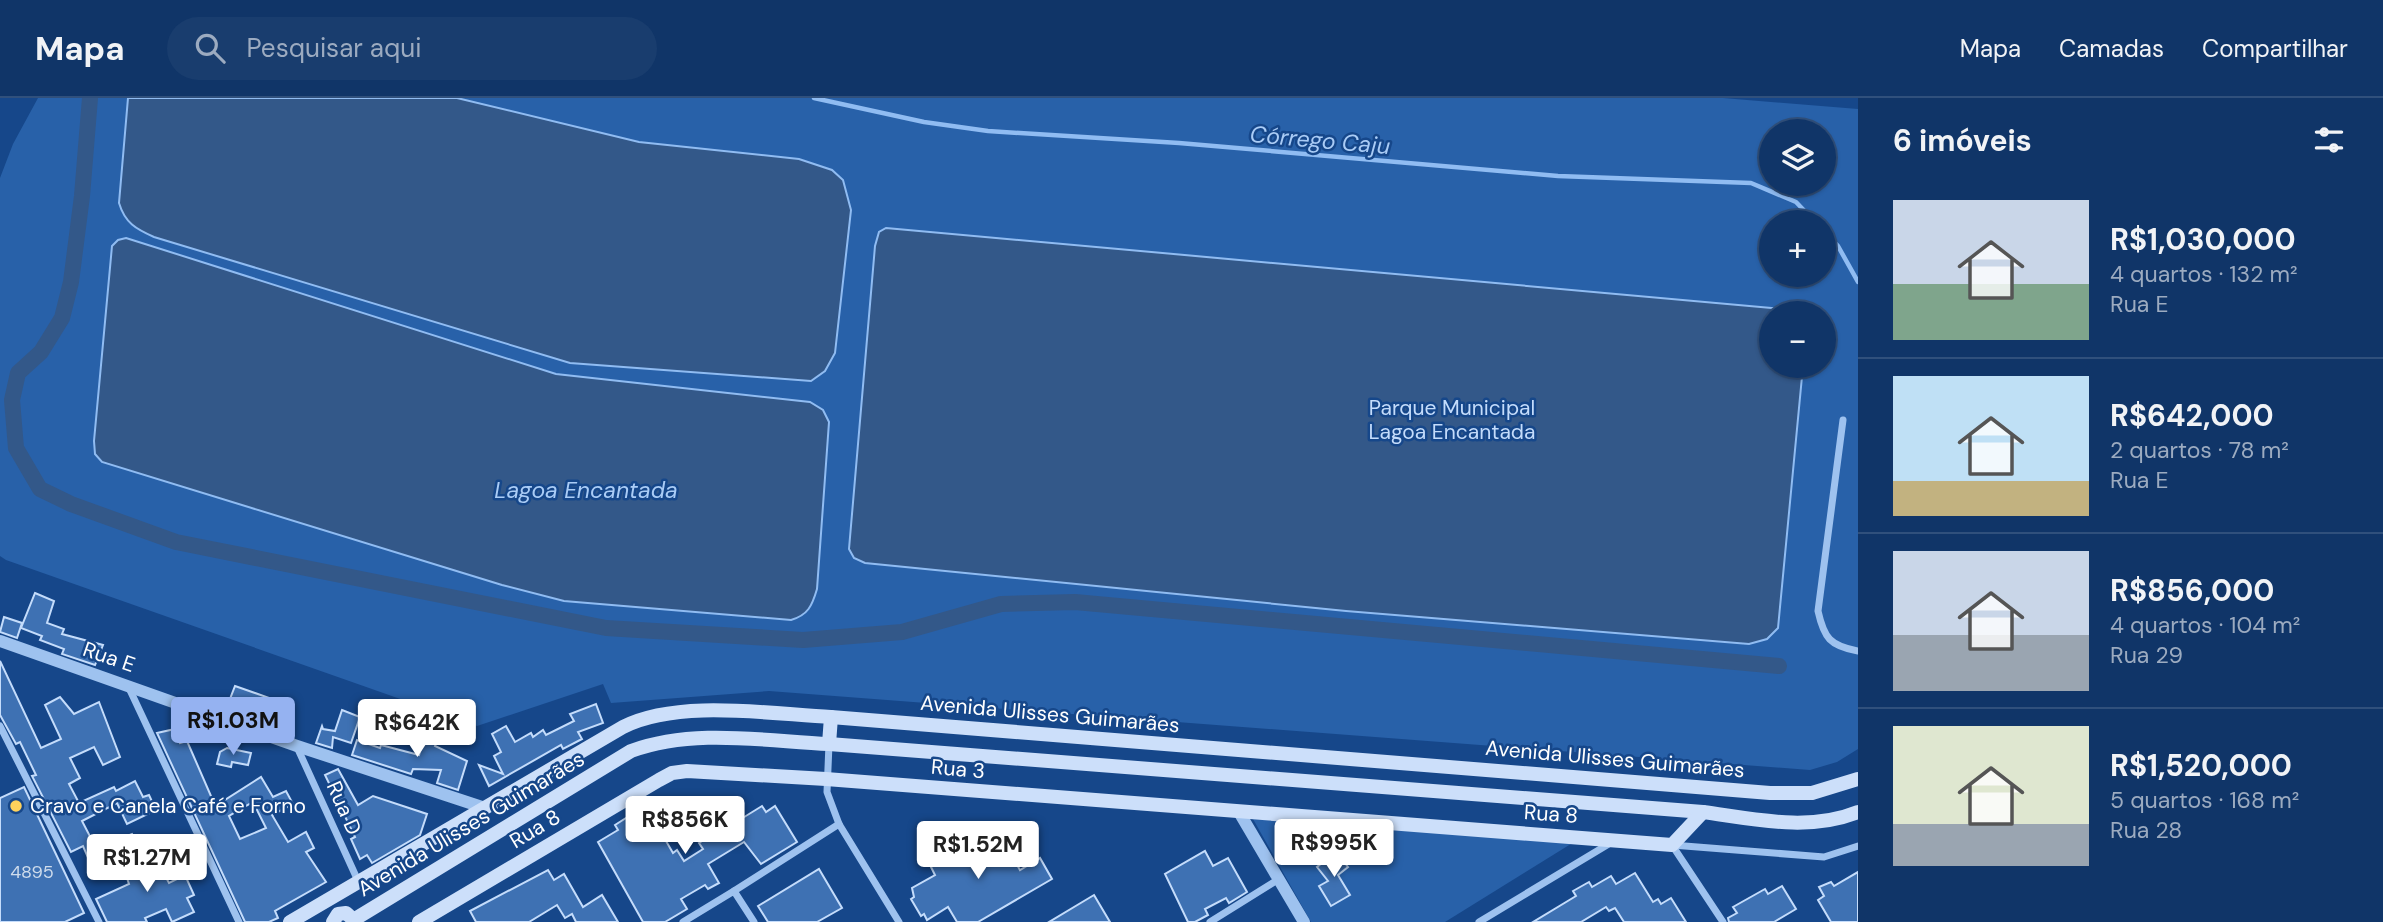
<!DOCTYPE html>
<html lang="pt">
<head>
<meta charset="utf-8">
<style>
  :root { --surface:#103568; --page:#193d6e; --text:#f1f3f6; --muted:#9cabc0; --line:#30507c; --accent:#95b2f1 }
  body { margin:0; font-family:"DM Sans",sans-serif; background:var(--page); color:var(--text); height:100vh; display:flex; flex-direction:column; font-size:26px; white-space:nowrap }
  * { box-sizing:border-box; margin:0 }
  p { font-size:23px; color:var(--muted) }
  .icon { flex:none; width:38px; height:38px; fill:none; stroke:currentColor; stroke-width:2; stroke-linecap:round; stroke-linejoin:round }
  .map { position:relative; flex:1; overflow:hidden }
  .panel { display:flex; flex-direction:column; background:var(--surface); width:525px }
  .panel>* { flex:none }
  .fabs { position:absolute; left:1759px; top:21px; display:grid; gap:14px }
  .fabs a { display:grid; place-items:center; width:77px; height:77px; border-radius:50%; background:var(--surface); box-shadow:0 2px 5px #0004,0 0 0 2px var(--line); font-size:35px }
  .price { position:absolute; translate:-50% -60px; padding:0 16px; border-radius:7px; background:#fff; color:#222; font-size:23px; line-height:46px; filter:drop-shadow(0 2px 4px #0008) }
  .price::after { content:''; position:absolute; left:50%; top:42px; width:21px; height:16px; margin-left:-10px; background:inherit; clip-path:polygon(0 0,100% 0,50% 100%) }
  .price.on { background:var(--accent); color:#111 }
  ul { padding:0; list-style:none }
  li { display:flex; align-items:center; gap:21px; height:175px; padding:0 35px }
  li+li { border-top:2px solid var(--line) }
  li span { display:grid; place-items:center; flex:none; width:196px; height:140px; border-radius:0px; color:#555 }
  li>.icon { margin-inline-start:auto }
  span .icon { width:84px; height:84px; fill:#fffc; stroke-width:1 }
  li b { font-size:30px }
  h2 { display:flex; justify-content:space-between; align-items:center; height:84px; padding:0 35px; font-size:30px }
  header { display:flex; align-items:center; gap:42px; box-sizing:border-box; height:98px; padding:0 35px; background:var(--surface); border-bottom:2px solid var(--line) }
  header strong { font-size:33px }
  nav { display:flex; gap:38px; margin-inline-start:auto; font-size:24px }
  .search { width:490px; height:63px; background:var(--page); display:flex; align-items:center; gap:18px; box-sizing:border-box; padding:0 24px; border-radius:38px; color:var(--muted); font-size:26px }
  main { display:flex; flex:1; min-height:0 }
  .map>svg:first-child { display:block }
  .green { fill:#2861a9; fill-rule:evenodd }
  .water { fill:#335889; stroke:#90bcf2; stroke-width:2 }
  .lines { fill:none; stroke-linecap:round; stroke-linejoin:round }
  .stream { stroke:#90bcf2; stroke-width:4.5 }
  .canal { stroke:#335889; stroke-width:16 }
  .building { fill:#3e71b3; stroke:#c4dcfb; stroke-width:2; fill-rule:evenodd }
  .minor { stroke:#9ec2ef; stroke-width:7 }
  .tertiary { stroke:#9ec2ef; stroke-width:12 }
  .secondary { stroke:#ccdffa; stroke-width:14 }
  .poi-dot { fill:#ffd25c; stroke:#16478a; stroke-width:2.5 }
  .labels { text-anchor:middle; stroke-width:5; stroke-linejoin:round; paint-order:stroke }
  .number-label { font-size:18px; fill:#cfdcec }
  .park-label { font-size:21px; fill:#c4dcfb; stroke:#16478a }
  .street-label { font-size:21px; fill:#fff; stroke:#16478a }
  .poi-label { font-size:21px; fill:#fff; stroke:#16478a; text-anchor:start }
  .water-label { font-size:23px; font-style:italic; fill:#aaccf6; stroke:#16478a }
</style>
</head>
<body>
<header>
<strong>Mapa</strong>
<div class="search"><svg class="icon" aria-label="search" viewBox="0 0 24 24"><circle cx="10" cy="10" r="6"/><path d="M15 15l6 6"/></svg>Pesquisar aqui</div>
<nav><a>Mapa</a><a>Camadas</a><a>Compartilhar</a></nav>
</header>
<main>
<div class="map">
<svg width="1858" height="824" viewBox="0 0 1858 824">
  <rect width="100%" height="100%" fill="#16478a"/>
  <!-- green -->
  <g class="green">
    <path d="M38 0H1723L1858 11V651L1837 664 1810 672 769 593 611 605 603 586 477 628 6 462 0 458V80L13 46ZM1771 33H1824V86H1771ZM1771 124H1824V177H1771ZM1771 215H1824V268H1771Z"/>
    <path d="M1253 721 1574 744 1445 824H1311Z"/>
  </g>
  <!-- water -->
  <g class="water">
    <path d="M128 0H457L639 44 799 61 832 72 843 82 851 112 835 255 825 273 811 283 570 265 154 139C136 131 125 125 119 105Z"/>
    <path d="M886 130 1793 212 1797 215H1771V268H1803L1778 530 1767 541 1749 546 1346 513 865 465 854 460 849 451 875 148 879 134Z"/>
    <path d="M126 140 556 276 810 304 823 312 829 324 817 491C812 508 808 517 791 522L564 503 502 487 102 364 95 356 94 343 112 148 118 142Z"/>
  </g>
  <g class="lines">
    <!-- stream -->
    <g class="stream">
      <path d="M814 0 924 24 988 33 1179 45 1558 78 1751 85 1796 104 1815 124"/>
      <path d="M1824 133 1838 148 1858 184"/>
    </g>
    <!-- canal -->
    <path class="canal" d="M90 0 82 98 71 184 62 220 41 254 18 275 12 302 16 350 40 391 71 406 176 444 606 530 803 542 902 534 1001 506 1075 504 1779 568"/>
  </g>
  <!-- building -->
  <g class="building">
    <path d="M35 495 54 503 47 525 64 531 62 536 103 547 95 567 62 556 64 551 40 542 42 538 21 530Z"/>
    <path d="M4 519 22 525 17 540 0 534Z"/>
    <path d="M0 563 41 650 61 641 45 607 60 599 74 616 99 604 120 659 103 667 94 649 70 660 80 680 69 686 79 705 114 689 116 693 135 683 143 699 149 697 156 712 127 726 117 705 82 723 96 750 132 736 138 750 93 771 83 748 71 754 32 678 36 677 20 644 16 646 0 617Z"/>
    <path d="M235 588 275 602 265 628 248 621 252 609 230 601Z"/>
    <path d="M596 606 603 625 578 634 582 641 563 651 561 647 489 688 479 667 503 676 494 658 501 654 492 636 506 628 515 644 531 635 533 639 543 632 546 637 574 623 570 616Z"/>
    <path d="M342 612 360 619 351 645 333 639 332 650 316 645 322 628 323 631 335 633Z"/>
    <path d="M175 631 180 645 187 643 214 705 221 701 220 705 261 679 273 699 286 693 293 706 272 717 288 744 306 734 314 750 306 754 326 784 275 813 278 820 269 824H245L157 635ZM253 704 266 730 240 741 229 718Z"/>
    <path d="M427 631 440 634 435 648 467 663 458 692 437 685 441 672 413 671 411 676 352 657 357 642 380 650 381 647 419 657Z"/>
    <path d="M227 650 251 655 248 667 232 664 231 669 217 666 220 654Z"/>
    <path d="M338 671 358 707 373 698 427 716 420 737 372 765 367 757 360 761 351 741 355 739 325 677Z"/>
    <path d="M24 689 84 815 65 824H0V700Z"/>
    <path d="M705 700 729 702 741 721 762 708 766 714 775 708 797 744 761 766 744 744 708 766 719 785 708 791 705 787 681 801 687 811 665 824H643L598 744 618 732 615 727 645 708 647 712 651 710 663 729 659 731 673 755 677 752 684 763 703 751 699 745 723 730Z"/>
    <path d="M995 729 1020 772 1040 760 1052 781 978 824H957L948 809 927 822 924 816 921 818 911 801 914 799 912 790 935 777 931 769Z"/>
    <path d="M150 750 169 785 185 777 194 797 187 800 194 814 172 824 166 811 145 820 147 824H107L96 801 129 786 127 780 138 775 130 759Z"/>
    <path d="M1205 753 1213 768 1228 760 1247 794 1229 805 1226 800 1205 811 1208 817 1195 824H1188L1165 776Z"/>
    <path d="M1336 754 1348 769 1338 777 1350 797 1331 808 1319 788 1328 783 1317 769Z"/>
    <path d="M819 771 842 810 817 824H768L758 808Z"/>
    <path d="M548 772 554 782 564 776 583 809 602 797 618 824H576L572 816 565 820 557 807 529 824H476L470 813Z"/>
    <path d="M1858 774V824H1831L1818 802 1824 798 1819 789 1831 784 1834 788Z"/>
    <path d="M1635 775 1653 804 1658 801 1661 806 1671 800 1686 824H1624L1615 810 1609 813 1606 809 1581 824H1533L1576 798 1573 793 1589 784 1592 789 1611 778 1616 786Z"/>
    <path d="M1782 788 1796 811 1774 824H1729L1728 820 1737 815 1733 809 1765 791 1768 796Z"/>
    <path d="M1094 797 1110 824H1049Z"/>
  </g>
  <g class="lines">
    <!-- minor -->
    <g class="minor">
      <path d="M1843 322 1818 513C1824 540 1830 548 1858 553"/>
      <path d="M129 590 239 824"/>
      <path d="M0 628 99 824"/>
      <path d="M829 646 827 694 839 726 899 824"/>
      <path d="M297 649 359 785"/>
      <path d="M1672 747 1824 759 1858 748"/>
      <path d="M1672 747 1723 824"/>
      <path d="M734 793 839 726"/>
      <path d="M683 824 734 793 754 824"/>
      <path d="M1210 824 1279 781"/>
      <path d="M1479 824 1612 744"/>
    </g>
    <!-- tertiary -->
    <g class="tertiary">
      <path d="M0 543 297 648 482 709"/>
      <path d="M1239 714 1304 824"/>
    </g>
    <!-- secondary -->
    <g class="secondary">
      <path d="M829 646 831 619"/>
      <path d="M355 821 631 653C694 630 764 643 829 646L1703 714C1754 721 1809 734 1858 714"/>
      <path d="M290 824 623 629C678 601 770 616 831 619L1770 695H1812L1858 681"/>
      <path d="M333 824 338 816 346 815 356 824"/>
      <path d="M419 824 659 682 672 675 687 673 826 681 1672 747 1703 714"/>
    </g>
  </g>
  <!-- markers -->
  <circle class="poi-dot" cx="16" cy="708" r="7"/>
  <g class="labels">
    <!-- number labels -->
    <g class="number-label">
      <text x="32" y="780">4895</text>
    </g>
    <!-- park labels -->
    <g class="park-label">
      <text x="1452" y="317">Parque Municipal<tspan x="1452" dy="24">Lagoa Encantada</tspan></text>
    </g>
    <!-- street labels -->
    <g class="street-label">
      <text transform="translate(109 559) rotate(19)" y="7">Rua E</text>
      <text transform="translate(1050 616) rotate(5)" y="7">Avenida Ulisses Guimarães</text>
      <text transform="translate(1615 661) rotate(5)" y="7">Avenida Ulisses Guimarães</text>
      <text transform="translate(958 671) rotate(5)" y="7">Rua 3</text>
      <text transform="translate(344 710) rotate(66)" y="7">Rua D</text>
      <text transform="translate(1551 716) rotate(4)" y="7">Rua 8</text>
      <text transform="translate(471 726) rotate(-31)" y="7">Avenida Ulisses Guimarães</text>
      <text transform="translate(535 731) rotate(-31)" y="7">Rua 8</text>
    </g>
    <!-- poi labels -->
    <g class="poi-label">
      <text x="30" y="715">Cravo e Canela Café e Forno</text>
    </g>
    <!-- water labels -->
    <g class="water-label">
      <text transform="translate(1320 42) rotate(5)" y="8">Córrego Caju</text>
      <text x="586" y="400">Lagoa Encantada</text>
    </g>
  </g>
</svg>
<div class="fabs">
<a><svg class="icon" aria-label="layers" viewBox="0 0 24 24"><path d="M12 4l9 5-9 5-9-5zM3 14l9 5 9-5"/></svg></a>
<a>+</a>
<a>−</a>
</div>
<b class="price on" style="left:233px;top:659px">R$1.03M</b>
<b class="price" style="left:417px;top:661px">R$642K</b>
<b class="price" style="left:685px;top:758px">R$856K</b>
<b class="price" style="left:1334px;top:781px">R$995K</b>
<b class="price" style="left:978px;top:783px">R$1.52M</b>
<b class="price" style="left:147px;top:796px">R$1.27M</b>
</div>
<section class="panel">
<h2>6 imóveis<svg class="icon" aria-label="filters" viewBox="0 0 24 24"><path d="M4 7h16M4 17h16"/><circle cx="9" cy="7" r="2"/><circle cx="15" cy="17" r="2"/></svg></h2>
<ul>
<li><span style="background:linear-gradient(#c9d6e8 60%,#7fa58c 0)"><svg class="icon" aria-label="home" viewBox="0 0 24 24"><path d="M3 11l9-7 9 7M6 9v11h12V9"/></svg></span><div><b>R$1,030,000</b><p>4 quartos · 132 m²</p><p>Rua E</p></div></li>
<li><span style="background:linear-gradient(#bfe0f5 75%,#c2b280 0)"><svg class="icon" aria-label="home" viewBox="0 0 24 24"><path d="M3 11l9-7 9 7M6 9v11h12V9"/></svg></span><div><b>R$642,000</b><p>2 quartos · 78 m²</p><p>Rua E</p></div></li>
<li><span style="background:linear-gradient(#c9d6e8 60%,#9aa5b1 0)"><svg class="icon" aria-label="home" viewBox="0 0 24 24"><path d="M3 11l9-7 9 7M6 9v11h12V9"/></svg></span><div><b>R$856,000</b><p>4 quartos · 104 m²</p><p>Rua 29</p></div></li>
<li><span style="background:linear-gradient(#dfe7d0 70%,#9aa5b1 0)"><svg class="icon" aria-label="home" viewBox="0 0 24 24"><path d="M3 11l9-7 9 7M6 9v11h12V9"/></svg></span><div><b>R$1,520,000</b><p>5 quartos · 168 m²</p><p>Rua 28</p></div></li>
</ul>
</section>
</main>
</body>
</html>
